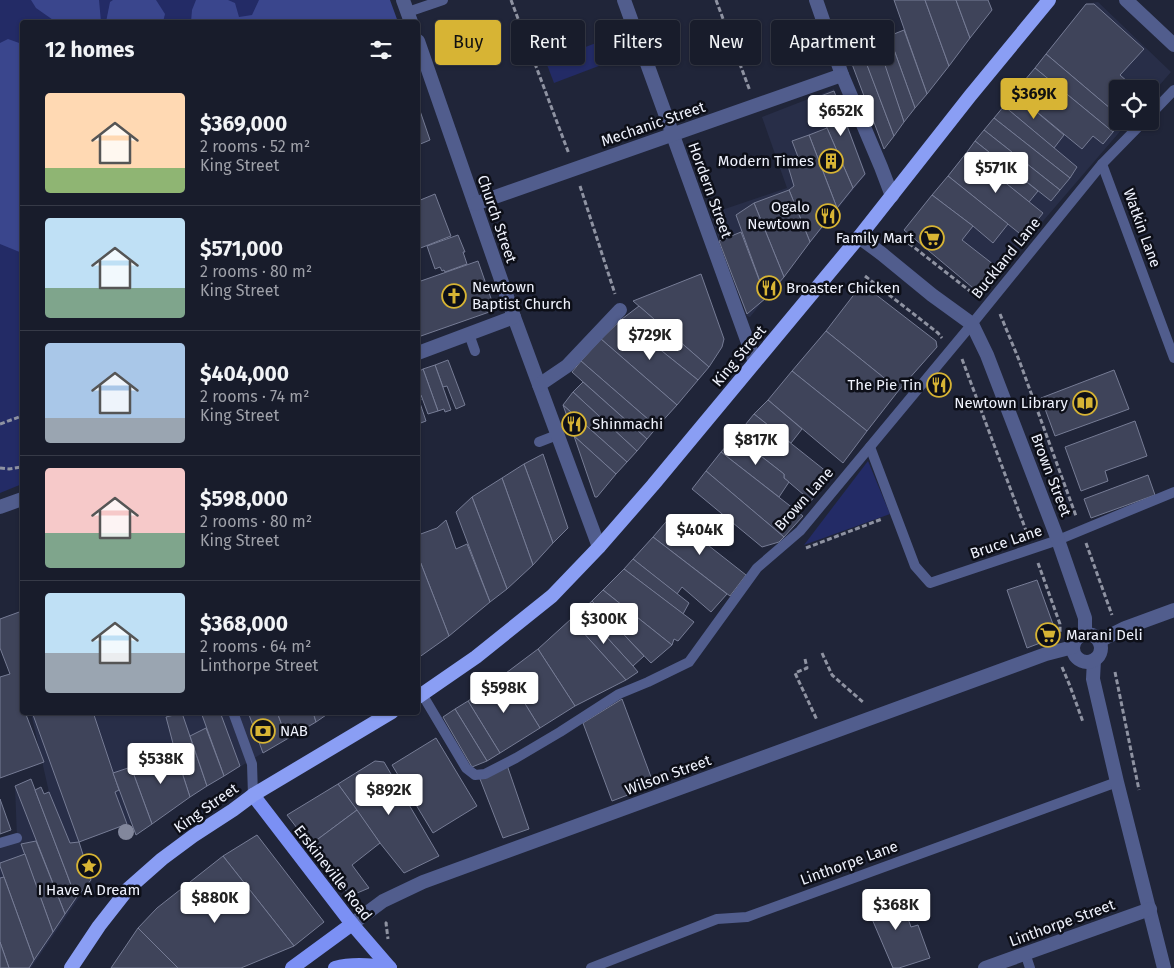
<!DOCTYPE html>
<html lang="en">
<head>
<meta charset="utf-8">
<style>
  :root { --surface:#181c2b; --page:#212533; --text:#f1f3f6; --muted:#9fa1a9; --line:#363a47; --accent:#d7b434 }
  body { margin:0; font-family:"Fira Sans",sans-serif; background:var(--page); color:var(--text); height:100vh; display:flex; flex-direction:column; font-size:19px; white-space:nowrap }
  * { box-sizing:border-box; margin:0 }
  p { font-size:16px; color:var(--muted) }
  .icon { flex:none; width:28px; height:28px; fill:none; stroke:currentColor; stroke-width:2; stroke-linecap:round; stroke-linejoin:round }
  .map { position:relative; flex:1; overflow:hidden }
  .panel { position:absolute; left:20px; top:20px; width:400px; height:695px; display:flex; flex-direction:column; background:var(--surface); border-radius:5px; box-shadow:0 1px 4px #0004,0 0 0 1px var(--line) }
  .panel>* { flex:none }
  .top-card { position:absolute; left:435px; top:20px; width:475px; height:45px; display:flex; gap:10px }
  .buttons { position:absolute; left:1109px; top:80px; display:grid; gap:10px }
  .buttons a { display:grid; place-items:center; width:50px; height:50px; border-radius:5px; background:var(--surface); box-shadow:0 1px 4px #0004,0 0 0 1px var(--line); font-size:25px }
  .price { position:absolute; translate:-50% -42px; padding:0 11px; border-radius:5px; background:#fff; color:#222; font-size:16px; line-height:32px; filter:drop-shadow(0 1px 2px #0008) }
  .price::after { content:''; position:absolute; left:50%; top:30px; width:15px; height:11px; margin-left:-8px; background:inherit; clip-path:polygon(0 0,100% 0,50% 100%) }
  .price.current { background:var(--accent); color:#111 }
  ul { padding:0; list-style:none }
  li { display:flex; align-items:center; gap:15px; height:125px; padding:0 25px }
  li+li { border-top:1px solid var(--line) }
  li span { display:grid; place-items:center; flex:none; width:140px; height:100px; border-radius:5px; color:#555 }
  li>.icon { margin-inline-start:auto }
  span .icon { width:60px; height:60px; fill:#fffc; stroke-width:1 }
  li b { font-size:21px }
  h2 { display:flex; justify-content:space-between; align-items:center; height:60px; padding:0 25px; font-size:21px }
  .tag { padding:0 18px; border-radius:5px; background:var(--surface); box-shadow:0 1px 4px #0004,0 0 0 1px var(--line); font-size:18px; line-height:45px }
  .tag.current { background:var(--accent); color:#111 }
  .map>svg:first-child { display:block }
  .built { fill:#282e48 }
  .green { fill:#232b66 }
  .forest { fill:#3a468d }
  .building { fill:#3f445a; stroke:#767c95 }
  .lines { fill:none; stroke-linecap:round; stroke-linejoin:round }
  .path { stroke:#8f93a2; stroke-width:3; stroke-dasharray:5 2.5; stroke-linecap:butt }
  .service { stroke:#515d8d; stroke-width:10 }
  .minor { stroke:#515d8d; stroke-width:14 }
  .tertiary { stroke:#515d8d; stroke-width:14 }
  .primary { stroke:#7b90f4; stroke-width:14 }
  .trunk { stroke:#8a9ef4; stroke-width:14 }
  .tree { fill:#82879c }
  .labels { text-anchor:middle; stroke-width:5; stroke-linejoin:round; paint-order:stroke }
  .street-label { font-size:15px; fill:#eff2fd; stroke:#0d0f18 }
  .poi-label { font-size:15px; fill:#eff2fd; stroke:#0d0f18; text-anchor:end }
</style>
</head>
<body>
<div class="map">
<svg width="1174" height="968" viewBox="0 0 1174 968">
  <rect width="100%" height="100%" fill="#202539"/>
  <!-- built -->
  <g class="built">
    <path d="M1098 2 1171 72 1150 96V89H1118V121H1129L982 292 904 230 1086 4Z"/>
    <path d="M834 89 866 174 750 317 747 316 710 214 787 188 762 117Z"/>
    <path d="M31 713H329L190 797 136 835 131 823 79 842 91 880 31 968H0V844L17 838 15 786 31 779 35 790 41 787 44 794 49 792Z"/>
  </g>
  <!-- green -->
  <g class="green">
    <path d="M0 0H383L336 22H22V484L0 493Z"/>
    <path d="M617 35 625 56 554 83 546 62Z"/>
    <path d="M868 461 890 514 804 545Z"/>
  </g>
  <!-- forest -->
  <g class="forest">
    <path d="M31 0H99L101 22H56L36 8Z"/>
    <path d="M113 0H156L165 14 163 22H106L110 2Z"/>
    <path d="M196 0H228L235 3 239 17 252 15 259 0H390L398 22H191L192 10Z"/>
    <path d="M8 39 22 44V253L0 244V43Z"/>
  </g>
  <!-- building -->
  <g class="building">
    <path d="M894 0H925L949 66 927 94Z"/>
    <path d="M925 0H956L970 38 949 66Z"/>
    <path d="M956 0H988L992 10 970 38Z"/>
    <path d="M1086 4H1094L1144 49 1120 75 1136 89H1118V115L1046 54Z"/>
    <path d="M904 30 927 94 915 108 889 36Z"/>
    <path d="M889 36 915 108 904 122 876 41Z"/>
    <path d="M1046 54 1118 115V121H1123L1113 132 1035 68Z"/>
    <path d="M865 59 894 136 884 149 852 64Z"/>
    <path d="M883 59 904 122 894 136 867 65Z"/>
    <path d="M1035 68 1113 132 1103 144 1093 136 1082 149 1014 93Z"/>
    <path d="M834 91 865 174 853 188 827 128 818 97Z"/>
    <path d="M1014 93 1064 135 1054 148 1004 106Z"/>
    <path d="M418 105 430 140 418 145Z"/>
    <path d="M1004 106 1077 167 1070 178 994 118Z"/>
    <path d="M994 118 1070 178 1060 190 984 130Z"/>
    <path d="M827 128 853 188 837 208 809 135Z"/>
    <path d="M984 130 1060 190 1051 201 975 141Z"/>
    <path d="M809 135 837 208 810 242 789 190 794 186 788 166 800 162 792 141Z"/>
    <path d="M975 141 1038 191 1029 202 967 152Z"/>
    <path d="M967 152 1043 213 1024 237 948 176Z"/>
    <path d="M948 176 1008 224 993 243 973 226 932 195Z"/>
    <path d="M789 190 810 242 784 277 754 203Z"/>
    <path d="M435 194 451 236 418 249V201Z"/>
    <path d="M932 195 973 226 962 240 998 268 979 293 904 230Z"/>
    <path d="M754 203 784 277 766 298 736 215Z"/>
    <path d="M741 232 766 298 747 314 719 241Z"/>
    <path d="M458 235 465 252H463L467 264 445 272 444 270 442 271 440 267 435 269 427 246Z"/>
    <path d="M478 261 495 310 418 337V282Z"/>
    <path d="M701 274 724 339 722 347 709 367 633 301Z"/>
    <path d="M866 287 936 341 937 347 899 390 826 331 859 288Z"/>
    <path d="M639 306 709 367 698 380 622 319Z"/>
    <path d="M622 319 698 380 677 405 601 339Z"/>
    <path d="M826 331 899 390 867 431 792 371Z"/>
    <path d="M601 339 677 405 657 427 581 361Z"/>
    <path d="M448 360 465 405 456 409 447 386 443 387 435 365Z"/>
    <path d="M581 361 657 427 647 439 572 372Z"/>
    <path d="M435 365 451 410 445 412 444 409 438 411 423 369Z"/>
    <path d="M423 369 438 411 428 414 421 395 419 396 418 390V372Z"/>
    <path d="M1114 370 1129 409 1055 436 1041 398Z"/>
    <path d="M792 371 867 431 843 463 768 400Z"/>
    <path d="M583 382 647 439 637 451 573 392Z"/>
    <path d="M418 390 421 400H419L426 421 418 424Z"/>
    <path d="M573 392 637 451 627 462 563 405Z"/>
    <path d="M768 400 802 429 791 443 754 414Z"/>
    <path d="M563 405 627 462 616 474 574 436Z"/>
    <path d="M754 414 832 476 811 501 784 478V474L735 436 741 430Z"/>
    <path d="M1135 421 1147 456 1105 471 1108 481 1081 491 1065 447Z"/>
    <path d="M574 436 616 474 597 497H595Z"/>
    <path d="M735 436 784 474V478L789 482 779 497 721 452Z"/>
    <path d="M721 452 803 516 784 537 706 471Z"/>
    <path d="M543 454 568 528 553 543 524 464Z"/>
    <path d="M524 464 553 543 533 565 502 478Z"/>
    <path d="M706 471 784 537 779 542 762 547 692 489Z"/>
    <path d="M1148 475 1155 495 1091 518 1084 499Z"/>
    <path d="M502 478 533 565 507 589 472 497Z"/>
    <path d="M472 497 507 589 490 602 456 512Z"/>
    <path d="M671 516 746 575 730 596 653 537Z"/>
    <path d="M446 520 456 549 467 544 490 602 449 636 418 556V535L437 528Z"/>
    <path d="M653 537 727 594 711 612 682 587 677 594 633 559Z"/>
    <path d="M418 556 449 636 418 658Z"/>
    <path d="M633 559 689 603 683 614 624 569Z"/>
    <path d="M624 569 694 622 678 641 674 639 672 645 603 590Z"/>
    <path d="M1037 580 1054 627 1048 640 1027 648 1007 590Z"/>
    <path d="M603 590 672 645 651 663 592 601Z"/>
    <path d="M592 601 644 656 633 666 582 610Z"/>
    <path d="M582 610 633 666 638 672 626 680 571 619Z"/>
    <path d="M22 611V712H25L44 762 0 778V677L10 674 0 648V619Z"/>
    <path d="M571 619 626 680 575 706 538 649Z"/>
    <path d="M538 649 575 706 540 728 506 673Z"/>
    <path d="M506 673 540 728 500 753 468 701Z"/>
    <path d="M622 699 654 785 612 801 583 723Z"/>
    <path d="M468 701 500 753 487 761 455 709Z"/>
    <path d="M455 709 487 761 472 767 443 717Z"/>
    <path d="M32 712H93L119 790 115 792 127 824 79 842Z"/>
    <path d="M209 712H220L240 766 224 776 202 715Z"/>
    <path d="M248 712H277L287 739 263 753Z"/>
    <path d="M277 712H313L316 722 287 739Z"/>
    <path d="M313 712H329V713L316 722Z"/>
    <path d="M182 713 207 786 190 797 175 751 166 717Z"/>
    <path d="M206 728 224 776 207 786 190 736Z"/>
    <path d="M436 738 477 806 433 833 392 765Z"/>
    <path d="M175 751 190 797 152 824 131 767Z"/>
    <path d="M375 761 384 762 439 856 404 873 380 843 338 784Z"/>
    <path d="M507 765 529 829 503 838 480 779Z"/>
    <path d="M131 767 152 824 136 835 113 773Z"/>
    <path d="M31 779 76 898 65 914 15 786Z"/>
    <path d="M338 784 357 810 310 845 287 815Z"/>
    <path d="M41 787 44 794 49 792 70 843 79 842 91 880 76 898 35 790Z"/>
    <path d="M0 799 11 830 0 834Z"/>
    <path d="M357 810 380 843 352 865 369 888 350 896 310 845Z"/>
    <path d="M257 835 324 922 294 946 223 856Z"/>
    <path d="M36 841 65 914 53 932 21 844Z"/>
    <path d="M25 854 53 932 34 960 0 866V863Z"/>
    <path d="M223 856 294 946 241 968H178L138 928 157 908Z"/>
    <path d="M4 877 34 960 29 968H9L0 942V878Z"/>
    <path d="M886 890 890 901 901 899 911 927 918 925 930 958 899 968H893L863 898Z"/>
    <path d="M138 928 178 968H111Z"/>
    <path d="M0 942 9 968H0Z"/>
  </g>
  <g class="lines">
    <!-- path -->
    <g class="path">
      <path d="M511 0 569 154"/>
      <path d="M716 0 750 91"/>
      <path d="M580 186 615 294"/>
      <path d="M897 234 975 295"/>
      <path d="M865 276 938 333 942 338"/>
      <path d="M1000 314 1019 360 1076 516"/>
      <path d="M962 359 1028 536"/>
      <path d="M0 424 22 416"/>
      <path d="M0 468 9 469 22 467"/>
      <path d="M1086 543 1112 615"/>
      <path d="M806 548 882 519"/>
      <path d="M1038 563 1060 624V632"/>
      <path d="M822 653 832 675 864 703"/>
      <path d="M805 659 807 668 795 673 817 720"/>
      <path d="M1062 667 1070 686 1083 722"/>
      <path d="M1115 672 1139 790"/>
      <path d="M387 922 386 923 388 939"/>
    </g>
    <!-- service -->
    <g class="service">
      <path d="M408 12 443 0"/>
      <path d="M1150 115 1174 90"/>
      <path d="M1102 164 1174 358"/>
      <path d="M469 334 475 351"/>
      <path d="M539 442 557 435"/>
      <path d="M870 447 915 566 930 583 1058 540 1174 492"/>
      <path d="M422 694 466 768 475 775 485 774 516 758 560 732 619 694 648 682 689 662 757 568 800 531 972 324 1102 164 1144 121"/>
      <path d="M233 712 252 764 253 795"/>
      <path d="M0 843 17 838"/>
      <path d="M1025 953 1030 968"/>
      <path d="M591 968 717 919 747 917 1117 782"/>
    </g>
    <!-- minor -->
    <g class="minor">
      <path d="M403 0 411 22"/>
      <path d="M624 0 755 362"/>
      <path d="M816 0 842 75 881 167 892 196"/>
      <path d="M1126 0 1174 45"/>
      <path d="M418 41 514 317 599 547"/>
      <path d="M475 204 842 75"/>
      <path d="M859 237 882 254 932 295 972 324 987 355 1058 540 1085 618V634"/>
      <path d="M418 353 514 317"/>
      <path d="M539 385 567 366 620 310"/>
      <path d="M0 507 22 499"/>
      <path d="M1094 660 1093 679 1117 782 1164 968"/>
      <path d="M985 968 1150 909"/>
    </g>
    <!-- tertiary -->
    <g class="tertiary">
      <circle cx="1087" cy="648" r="14"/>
      <path d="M1099 641 1125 628 1174 610"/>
      <path d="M352 924 383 901 423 882 1046 654 1073 647"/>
    </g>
    <!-- primary -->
    <g class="primary">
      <path d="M253 795 352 924 390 968"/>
      <path d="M292 968 352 924"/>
      <path d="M335 968C353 963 373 965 390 968"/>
    </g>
    <!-- trunk -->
    <g class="trunk">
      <path d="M418 697 476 657 552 596 599 547 653 485 859 237 970 96 1049 0"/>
      <path d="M71 968 99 926 128 889 162 859 193 836 233 810 253 795 392 712"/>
    </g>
  </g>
  <!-- trees -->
  <circle class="tree" cx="126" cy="832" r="8"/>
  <!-- icons -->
  <defs>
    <g id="building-ring" transform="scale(1.25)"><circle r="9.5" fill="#0d0f18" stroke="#d7b434" stroke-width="1.5"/><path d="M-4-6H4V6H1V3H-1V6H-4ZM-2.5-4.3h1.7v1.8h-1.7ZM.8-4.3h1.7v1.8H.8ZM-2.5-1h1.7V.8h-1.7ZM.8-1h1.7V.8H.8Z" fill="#d7b434"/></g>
    <g id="restaurant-ring" transform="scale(1.25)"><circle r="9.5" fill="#0d0f18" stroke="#d7b434" stroke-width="1.5"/><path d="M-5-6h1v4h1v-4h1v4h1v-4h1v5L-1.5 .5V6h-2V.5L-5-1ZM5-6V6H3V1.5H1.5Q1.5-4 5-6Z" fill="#d7b434"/></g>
    <g id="supermarket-ring" transform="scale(1.25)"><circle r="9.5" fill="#0d0f18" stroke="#d7b434" stroke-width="1.5"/><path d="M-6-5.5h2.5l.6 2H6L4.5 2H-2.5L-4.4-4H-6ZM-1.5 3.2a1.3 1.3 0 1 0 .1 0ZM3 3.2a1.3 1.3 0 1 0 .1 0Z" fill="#d7b434"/></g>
    <g id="church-ring" transform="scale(1.25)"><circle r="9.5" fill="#0d0f18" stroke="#d7b434" stroke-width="1.5"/><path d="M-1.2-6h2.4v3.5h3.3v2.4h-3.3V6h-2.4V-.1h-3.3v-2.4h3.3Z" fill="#d7b434"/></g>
    <g id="library-ring" transform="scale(1.25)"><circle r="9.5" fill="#0d0f18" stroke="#d7b434" stroke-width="1.5"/><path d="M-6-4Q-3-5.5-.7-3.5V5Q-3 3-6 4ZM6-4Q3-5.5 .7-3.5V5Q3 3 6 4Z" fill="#d7b434"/></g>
    <g id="bank-ring" transform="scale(1.25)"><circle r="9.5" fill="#0d0f18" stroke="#d7b434" stroke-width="1.5"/><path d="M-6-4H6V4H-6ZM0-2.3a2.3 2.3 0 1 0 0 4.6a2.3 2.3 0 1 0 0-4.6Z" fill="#d7b434"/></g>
    <g id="sight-ring" transform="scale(1.25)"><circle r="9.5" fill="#0d0f18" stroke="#d7b434" stroke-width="1.5"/><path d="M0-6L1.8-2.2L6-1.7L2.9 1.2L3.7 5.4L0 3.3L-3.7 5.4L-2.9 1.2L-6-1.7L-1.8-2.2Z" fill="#d7b434"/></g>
  </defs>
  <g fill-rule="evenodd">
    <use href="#building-ring" x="831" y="161"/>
    <use href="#restaurant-ring" x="828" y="216"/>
    <use href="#supermarket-ring" x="932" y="238"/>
    <use href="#restaurant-ring" x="769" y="288"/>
    <use href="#church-ring" x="454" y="296"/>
    <use href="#restaurant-ring" x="939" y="385"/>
    <use href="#library-ring" x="1085" y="403"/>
    <use href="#restaurant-ring" x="574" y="424"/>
    <use href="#supermarket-ring" x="1048" y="635"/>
    <use href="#bank-ring" x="263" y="731"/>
    <use href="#sight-ring" x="89" y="866"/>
  </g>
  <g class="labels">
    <!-- street labels -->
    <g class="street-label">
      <text transform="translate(653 124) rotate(-19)" y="5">Mechanic Street</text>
      <text transform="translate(710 190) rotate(70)" y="5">Hordern Street</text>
      <text transform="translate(497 219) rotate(71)" y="5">Church Street</text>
      <text transform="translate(1142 228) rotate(70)" y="5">Watkin Lane</text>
      <text transform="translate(1006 258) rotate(-51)" y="5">Buckland Lane</text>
      <text transform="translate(739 356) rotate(-50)" y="5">King Street</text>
      <text transform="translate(1051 475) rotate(69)" y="5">Brown Street</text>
      <text transform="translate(804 499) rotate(-48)" y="5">Brown Lane</text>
      <text transform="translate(1006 542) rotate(-19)" y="5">Bruce Lane</text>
      <text transform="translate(668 775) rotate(-20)" y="5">Wilson Street</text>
      <text transform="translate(206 808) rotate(-35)" y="5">King Street</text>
      <text transform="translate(849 863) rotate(-20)" y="5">Linthorpe Lane</text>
      <text transform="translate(333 873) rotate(52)" y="5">Erskineville Road</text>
      <text transform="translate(1062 923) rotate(-20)" y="5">Linthorpe Street</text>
    </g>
    <!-- poi labels -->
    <g class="poi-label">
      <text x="814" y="166">Modern Times</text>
      <text x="810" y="212">Ogalo<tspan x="810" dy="17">Newtown</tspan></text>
      <text x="914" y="243">Family Mart</text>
      <text x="472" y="292" text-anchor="start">Newtown<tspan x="472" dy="17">Baptist Church</tspan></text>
      <text x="786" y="293" text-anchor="start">Broaster Chicken</text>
      <text x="922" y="390">The Pie Tin</text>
      <text x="1068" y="408">Newtown Library</text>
      <text x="592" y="429" text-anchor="start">Shinmachi</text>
      <text x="1066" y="640" text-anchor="start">Marani Deli</text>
      <text x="280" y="736" text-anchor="start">NAB</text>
      <text x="89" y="895" text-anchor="middle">I Have A Dream</text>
    </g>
  </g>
</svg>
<div class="buttons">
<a><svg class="icon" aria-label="locate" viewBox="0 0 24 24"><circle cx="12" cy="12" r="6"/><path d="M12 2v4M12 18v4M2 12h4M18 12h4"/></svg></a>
</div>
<b class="price current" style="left:1034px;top:120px">$369K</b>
<b class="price" style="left:841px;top:137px">$652K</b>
<b class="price" style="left:996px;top:194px">$571K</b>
<b class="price" style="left:650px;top:361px">$729K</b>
<b class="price" style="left:756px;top:466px">$817K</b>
<b class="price" style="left:700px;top:556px">$404K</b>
<b class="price" style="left:604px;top:645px">$300K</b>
<b class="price" style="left:504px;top:714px">$598K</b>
<b class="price" style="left:161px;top:785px">$538K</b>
<b class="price" style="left:389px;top:816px">$892K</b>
<b class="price" style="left:215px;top:924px">$880K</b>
<b class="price" style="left:896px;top:931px">$368K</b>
<div class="top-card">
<a class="tag current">Buy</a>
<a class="tag">Rent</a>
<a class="tag">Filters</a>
<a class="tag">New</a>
<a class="tag">Apartment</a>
</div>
<section class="panel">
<h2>12 homes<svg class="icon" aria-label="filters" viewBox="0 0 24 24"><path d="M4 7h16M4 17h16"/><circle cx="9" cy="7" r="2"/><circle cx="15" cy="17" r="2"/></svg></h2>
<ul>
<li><span style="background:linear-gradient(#ffd9b3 75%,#8fb573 0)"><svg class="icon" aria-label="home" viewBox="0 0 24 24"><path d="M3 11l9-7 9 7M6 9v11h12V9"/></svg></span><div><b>$369,000</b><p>2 rooms · 52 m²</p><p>King Street</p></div></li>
<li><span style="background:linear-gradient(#bfe0f5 70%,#7fa58c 0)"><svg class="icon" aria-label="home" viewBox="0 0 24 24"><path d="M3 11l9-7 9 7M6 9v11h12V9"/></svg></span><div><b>$571,000</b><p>2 rooms · 80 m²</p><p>King Street</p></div></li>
<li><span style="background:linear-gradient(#a9c7e8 75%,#9aa5b1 0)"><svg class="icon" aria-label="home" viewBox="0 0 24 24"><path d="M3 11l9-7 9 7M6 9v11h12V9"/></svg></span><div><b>$404,000</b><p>2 rooms · 74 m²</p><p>King Street</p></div></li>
<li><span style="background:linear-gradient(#f6c9c9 65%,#7fa58c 0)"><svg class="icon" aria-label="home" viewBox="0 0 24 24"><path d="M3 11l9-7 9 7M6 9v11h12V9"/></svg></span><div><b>$598,000</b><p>2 rooms · 80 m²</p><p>King Street</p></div></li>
<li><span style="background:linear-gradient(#bfe0f5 60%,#9aa5b1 0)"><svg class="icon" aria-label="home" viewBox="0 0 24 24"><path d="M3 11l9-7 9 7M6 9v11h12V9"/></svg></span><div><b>$368,000</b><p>2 rooms · 64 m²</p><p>Linthorpe Street</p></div></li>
</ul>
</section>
</div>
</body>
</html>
